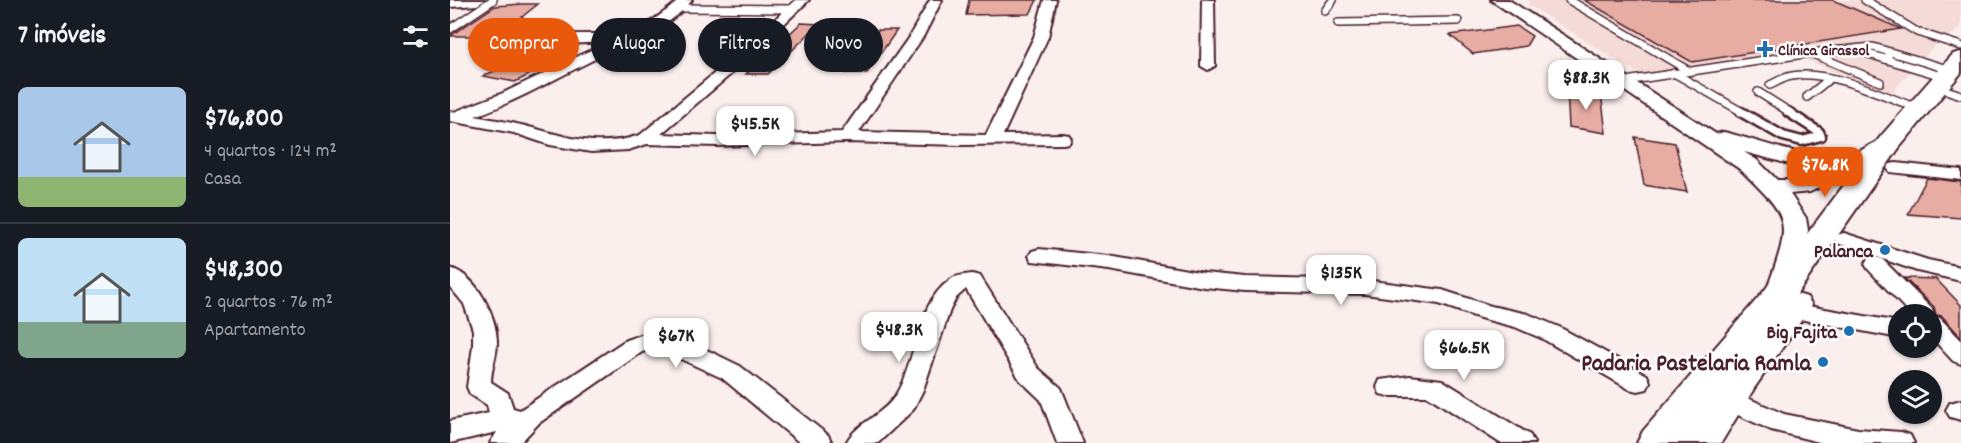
<!DOCTYPE html>
<html lang="pt">
<head>
<meta charset="utf-8">
<style>
  :root { --surface:#171b24; --page:#242831; --text:#f1f3f6; --muted:#9ea1a6; --line:#363941; --accent:#ea580c }
  body { margin:0; font-family:Dekko,sans-serif; background:var(--page); color:var(--text); height:100vh; display:flex; flex-direction:column; font-size:22px; white-space:nowrap }
  * { box-sizing:border-box; margin:0 }
  p { font-size:20px; color:var(--muted) }
  .icon { flex:none; width:33px; height:33px; fill:none; stroke:currentColor; stroke-width:2; stroke-linecap:round; stroke-linejoin:round }
  .map { position:relative; flex:1; overflow:hidden }
  .details { display:flex; flex-direction:column; background:var(--surface); width:450px }
  .details>* { flex:none }
  .guide { position:absolute; left:18px; top:18px; width:570px; height:54px; display:flex; gap:12px }
  .controls { position:absolute; left:1438px; top:304px; display:grid; gap:12px }
  .controls a { display:grid; place-items:center; width:54px; height:54px; border-radius:50%; background:var(--surface); box-shadow:0 2px 4px #0004; font-size:30px }
  .price { position:absolute; translate:-50% -51px; padding:0 14px; border-radius:12px; background:#fff; color:#222; font-size:20px; line-height:39px; filter:drop-shadow(0 2px 3px #0008) }
  .price::after { content:''; position:absolute; left:50%; top:36px; width:18px; height:14px; margin-left:-9px; background:inherit; clip-path:polygon(0 0,100% 0,50% 100%) }
  .price.current { background:var(--accent); color:#fff }
  ul { padding:0; list-style:none }
  li { display:flex; align-items:center; gap:18px; height:150px; padding:0 18px }
  li+li { border-top:2px solid var(--line) }
  li span { display:grid; place-items:center; flex:none; width:168px; height:120px; border-radius:9px; color:#555 }
  li>.icon { margin-inline-start:auto }
  span .icon { width:72px; height:72px; fill:#fffc; stroke-width:1 }
  li b { font-size:26px }
  h2 { display:flex; justify-content:space-between; align-items:center; height:72px; padding:0 18px; font-size:26px }
  .pill { padding:0 21px; border-radius:27px; background:var(--surface); box-shadow:0 2px 4px #0004; font-size:21px; line-height:54px }
  .pill.current { background:var(--accent); color:#fff }
  main { display:flex; flex:1; min-height:0 }
  .map>svg:first-child { display:block }
  .built { fill:#f4dbd7 }
  .building { fill:#e7ada3; stroke:#4a1f2b; stroke-width:1.5 }
  .lines { fill:none; stroke-linecap:round; stroke-linejoin:round }
  .service-far1-casing { stroke:#4a1f2b; stroke-width:10 }
  .service-casing { stroke:#4a1f2b; stroke-width:13 }
  .minor-casing { stroke:#4a1f2b; stroke-width:4 }
  .tertiary-casing { stroke:#4a1f2b; stroke-width:4 }
  .primary-casing { stroke:#4a1f2b; stroke-width:4 }
  .service-far1 { stroke:#fff; stroke-width:7 }
  .service { stroke:#fff; stroke-width:8 }
  .minor { fill:#fff; fill-rule:evenodd }
  .tertiary { fill:#fff; fill-rule:evenodd }
  .primary { fill:#fff; fill-rule:evenodd }
  .poi-dot { fill:#1f6fb2; stroke:#fff; stroke-width:2 }
  .labels { text-anchor:middle; stroke-width:5; stroke-linejoin:round; paint-order:stroke }
  .far-poi-label { font-size:16px; font-weight:bold; fill:#4a1f2b; stroke:#fff; text-anchor:start }
  .poi-label { font-size:20px; font-weight:bold; fill:#4a1f2b; stroke:#fff; text-anchor:end }
  .near-poi-label { font-size:24px; font-weight:bold; fill:#4a1f2b; stroke:#fff; text-anchor:end }
</style>
</head>
<body>
<main>
<section class="details">
<h2>7 imóveis<svg class="icon" aria-label="filters" viewBox="0 0 24 24"><path d="M4 7h16M4 17h16"/><circle cx="9" cy="7" r="2"/><circle cx="15" cy="17" r="2"/></svg></h2>
<ul>
<li><span style="background:linear-gradient(#a9c7e8 75%,#8fb573 0)"><svg class="icon" aria-label="home" viewBox="0 0 24 24"><path d="M3 11l9-7 9 7M6 9v11h12V9"/></svg></span><div><b>$76,800</b><p>4 quartos · 124 m²</p><p>Casa</p></div></li>
<li><span style="background:linear-gradient(#bfe0f5 70%,#7fa58c 0)"><svg class="icon" aria-label="home" viewBox="0 0 24 24"><path d="M3 11l9-7 9 7M6 9v11h12V9"/></svg></span><div><b>$48,300</b><p>2 quartos · 76 m²</p><p>Apartamento</p></div></li>
</ul>
</section>
<div class="map">
<svg width="1511" height="443" viewBox="0 0 1511 443">
  <rect width="100%" height="100%" fill="#faefed"/>
  <filter id="ink" filterUnits="userSpaceOnUse"><feTurbulence type="fractalNoise" baseFrequency=".0167" numOctaves="2"/><feDisplacementMap in="SourceGraphic" scale="12" xChannelSelector="R" yChannelSelector="G"/><feConvolveMatrix kernelMatrix="1 2 1 2 8 2 1 2 1" color-interpolation-filters="sRGB"/></filter>
  <g filter="url(#ink)">
    <!-- built -->
    <path class="built" d="M1077 0H1511V28L1498 37 1475 32 1493 38 1473 58H1461L1453 68 1460 72 1439 96 1355 59 1202 82 1078 5 1080 2Z"/>
    <!-- building -->
    <g class="building">
      <path d="M519 0H587L580 14 516 15Z"/>
      <path d="M1134 0H1383L1451 29 1242 62Z"/>
      <path d="M73 4H88L48 36H0L45 6Z"/>
      <path d="M351 23 369 24 318 74H296Z"/>
      <path d="M1067 26 1082 36 1076 46 1023 54 1000 35Z"/>
      <path d="M428 30H447L417 73H396Z"/>
      <path d="M56 66 87 71 65 82 33 76Z"/>
      <path d="M1117 88 1151 93 1156 133 1119 127Z"/>
      <path d="M1185 137 1225 143 1237 192 1194 185Z"/>
      <path d="M1477 178 1511 182V218L1458 214Z"/>
      <path d="M1454 278 1486 279 1511 305V337L1492 316 1486 315 1484 307Z"/>
    </g>
    <g class="lines">
      <!-- service-far1 casing -->
      <g class="service-far1-casing">
        <g id="service-far1">
          <path d="M1119 0 1239 71"/>
          <path d="M1415 0 1467 32 1511 46"/>
          <path d="M228 8 343 9"/>
          <path d="M875 11 883 0"/>
          <path d="M888 23 1008 21"/>
          <path d="M0 29 43 0"/>
          <path d="M1406 50 1435 59 1438 57"/>
          <path d="M1363 54 1430 82"/>
          <path d="M1435 59 1495 77"/>
          <path d="M1224 73 1294 113"/>
          <path d="M1182 80 1361 53 1423 47 1501 70"/>
          <path d="M1320 85C1327 82 1334 77 1342 76 1378 69 1435 96 1469 109"/>
          <path d="M1499 91 1511 95"/>
          <path d="M1308 92 1341 113"/>
          <path d="M1357 97 1378 80"/>
        </g>
      </g>
      <!-- service casing -->
      <g class="service-casing">
        <path id="service" d="M1291 112 1333 136 1352 141 1371 136 1369 132 1338 112"/>
      </g>
      <!-- minor casing -->
      <g class="minor-casing">
        <g id="minor">
          <path d="M229 0H242C219 30 174 44 141 61 102 80 65 102 25 116 40 119 56 121 71 125 113 135 145 150 190 135L278 62 346 0H359L288 68 211 134 267 136 392 132 459 37 480 0H492L473 37 409 132 536 135 584 37 594 0H606L598 37 553 135 613 134 619 135 621 139 619 143 613 144 511 145 397 142 267 146 197 144 178 150 141 152 100 145 64 133 0 121V111L4 112 53 93 109 66 48 53 46 50C61 30 147 35 173 34 186 33 219 10 229 0ZM159 42 121 59 63 48 70 46Z"/>
          <path d="M752 0H764L765 66 758 70 751 66Z"/>
          <path d="M1446 163 1511 170V180L1440 172 1437 168 1440 164Z"/>
          <path d="M1394 233 1478 260 1511 267V281L1467 271 1387 243 1384 239 1387 235Z"/>
          <path d="M589 249 659 256 754 273 795 277 915 280 992 290 1041 306 1078 314 1109 327 1197 375 1200 382 1197 389 1188 391 1179 389 1093 339 1065 327 1030 318 989 304 915 294 795 291 754 287 659 270 582 261 579 256 582 251Z"/>
          <path d="M1425 257 1432 259 1482 309 1484 317 1490 318 1511 340V364L1503 361 1482 338V315H1461L1418 269 1415 264 1418 259Z"/>
          <path d="M0 268C28 276 48 318 47 345 46 358 41 370 41 382L58 393 63 408 70 410 176 340 200 332 211 331 224 334 290 366 378 435 382 443H350L272 378 207 348 192 352 89 423 70 443H40L47 432 0 443V421L39 413 37 405 20 394 17 387 23 346V330L14 304 0 287Z"/>
          <path d="M522 274 530 276 588 368 611 388 633 443H607L591 400 570 380 516 289 506 298 500 310 473 390 463 410 428 443H396C406 423 433 415 445 396 467 363 465 304 500 280 506 275 515 275 522 274Z"/>
          <path d="M1341 303 1449 322V338L1333 316 1330 311 1333 306Z"/>
          <path d="M960 376 992 380 1080 435 1084 443H1050L978 396H939L930 394 927 387 930 380Z"/>
          <path d="M1277 389 1334 414 1408 429 1451 432 1460 435 1464 443H1373L1321 430 1268 406 1264 399 1268 392Z"/>
          <path d="M1511 400V420L1500 417 1496 410 1500 403Z"/>
        </g>
      </g>
      <!-- tertiary casing -->
      <g class="tertiary-casing">
        <g id="tertiary">
          <path d="M0 0H35L27 5 0 7Z"/>
          <path d="M1041 0H1059L1266 134 1274 132C1314 142 1349 158 1392 156 1414 155 1429 133 1447 138L1450 142C1434 166 1397 171 1370 169L1375 176 1372 186 1360 192 1340 194 1356 218 1358 230 1352 263 1340 292 1331 295 1322 292 1318 286C1342 220 1340 218 1291 170ZM1294 152 1347 166 1353 178 1348 180H1327L1307 160Z"/>
        </g>
      </g>
      <!-- primary casing -->
      <g class="primary-casing">
        <path id="primary" d="M1511 52V73L1449 148 1347 294 1357 297 1362 305 1305 387 1271 443H1187L1193 431 1314 291 1431 136 1503 54Z"/>
      </g>
      <!-- service-far1 -->
      <use href="#service-far1" class="service-far1"/>
      <!-- service -->
      <use href="#service" class="service"/>
      <!-- minor -->
      <use href="#minor" class="minor"/>
      <!-- tertiary -->
      <use href="#tertiary" class="tertiary"/>
      <!-- primary -->
      <use href="#primary" class="primary"/>
    </g>
  </g>
  <!-- markers -->
  <g class="poi-dot">
    <path d="M1312 40h6v6h6v6h-6v6h-6v-6h-6v-6h6z"/>
    <circle cx="1435" cy="250" r="6"/>
    <circle cx="1399" cy="331" r="6"/>
    <circle cx="1373" cy="362" r="6"/>
  </g>
  <g class="labels">
    <!-- far-poi labels -->
    <g class="far-poi-label">
      <text x="1328" y="55">Clínica Girassol</text>
    </g>
    <!-- poi labels -->
    <g class="poi-label">
      <text x="1423" y="257">Palanca</text>
      <text x="1387" y="338">Big Fajita</text>
    </g>
    <!-- near-poi labels -->
    <g class="near-poi-label">
      <text x="1361" y="370">Padaria Pastelaria Ramla</text>
    </g>
  </g>
</svg>
<div class="controls">
<a><svg class="icon" aria-label="locate" viewBox="0 0 24 24"><circle cx="12" cy="12" r="6"/><path d="M12 2v4M12 18v4M2 12h4M18 12h4"/></svg></a>
<a><svg class="icon" aria-label="layers" viewBox="0 0 24 24"><path d="M12 4l9 5-9 5-9-5zM3 14l9 5 9-5"/></svg></a>
</div>
<b class="price" style="left:1136px;top:111px">$88.3K</b>
<b class="price" style="left:305px;top:157px">$45.5K</b>
<b class="price current" style="left:1375px;top:198px">$76.8K</b>
<b class="price" style="left:891px;top:306px">$135K</b>
<b class="price" style="left:449px;top:363px">$48.3K</b>
<b class="price" style="left:226px;top:369px">$67K</b>
<b class="price" style="left:1014px;top:381px">$66.5K</b>
<div class="guide">
<a class="pill current">Comprar</a>
<a class="pill">Alugar</a>
<a class="pill">Filtros</a>
<a class="pill">Novo</a>
</div>
</div>
</main>
</body>
</html>
